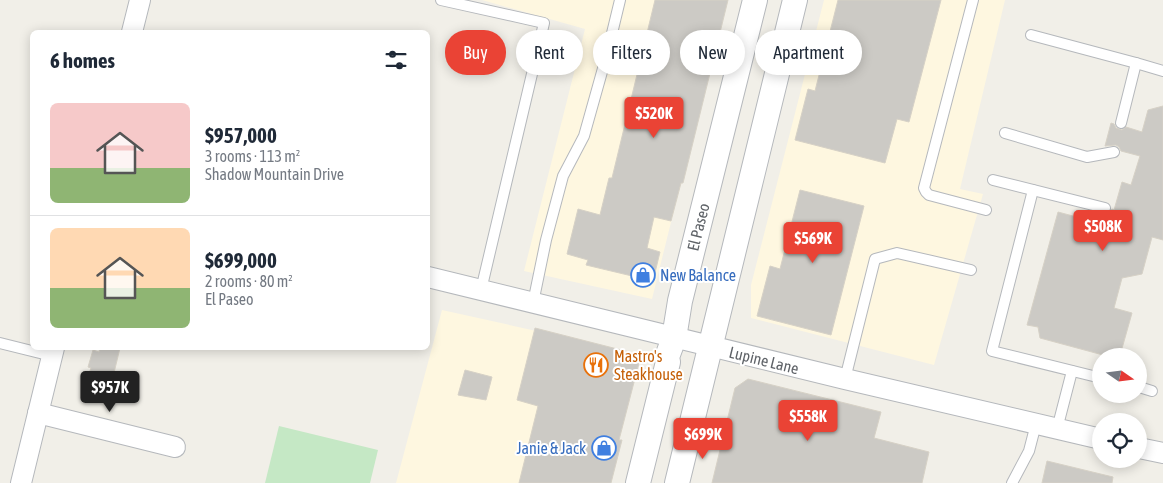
<!DOCTYPE html>
<html lang="en">
<head>
<meta charset="utf-8">
<style>
  :root { --surface:#fff; --page:#f2f2f3; --text:#1f2937; --muted:#747a83; --line:#e0e1e3; --accent:#ea4335 }
  body { margin:0; font-family:"Asap Condensed",sans-serif; background:var(--page); color:var(--text); height:100vh; display:flex; flex-direction:column; font-size:19px; white-space:nowrap }
  * { box-sizing:border-box; margin:0 }
  p { font-size:16px; color:var(--muted) }
  .icon { flex:none; width:28px; height:28px; fill:none; stroke:currentColor; stroke-width:2; stroke-linecap:round; stroke-linejoin:round }
  .map { position:relative; flex:1; overflow:hidden }
  .panel { position:absolute; left:30px; top:30px; width:400px; height:320px; display:flex; flex-direction:column; background:var(--surface); border-radius:8px; box-shadow:0 2px 12px #0003 }
  .panel>* { flex:none }
  .hud { position:absolute; left:445px; top:30px; width:475px; height:45px; display:flex; gap:10px }
  .needle { width:32px; rotate:104deg }
  .controls { position:absolute; left:1092px; top:348px; display:grid; gap:10px }
  .controls a { display:grid; place-items:center; width:55px; height:55px; border-radius:50%; background:var(--surface); box-shadow:0 2px 12px #0003; font-size:25px }
  .price { position:absolute; translate:-50% -42px; padding:0 11px; border-radius:5px; background:var(--accent); color:#fff; font-size:16px; line-height:32px; filter:drop-shadow(0 1px 2px #0008) }
  .price::after { content:''; position:absolute; left:50%; top:30px; width:15px; height:11px; margin-left:-8px; background:inherit; clip-path:polygon(0 0,100% 0,50% 100%) }
  .price.current { background:#222; color:#fff }
  ul { padding:0; list-style:none }
  li { display:flex; align-items:center; gap:15px; height:125px; padding:0 20px }
  li+li { border-top:1px solid var(--line) }
  li span { display:grid; place-items:center; flex:none; width:140px; height:100px; border-radius:8px; color:#555 }
  li>.icon { margin-inline-start:auto }
  span .icon { width:60px; height:60px; fill:#fffc; stroke-width:1 }
  li b { font-size:21px }
  h2 { display:flex; justify-content:space-between; align-items:center; height:60px; padding:0 20px; font-size:21px }
  .chip { padding:0 18px; border-radius:22px; background:var(--surface); box-shadow:0 2px 12px #0003; font-size:18px; line-height:45px }
  .chip.current { background:var(--accent); color:#fff }
  .map>svg:first-child { display:block }
  .commercial { fill:#fef7e0 }
  .green { fill:#c5e8c5 }
  .building { fill:#cccac5; stroke:#d6d1c6 }
  .lines { fill:none; stroke-linecap:round; stroke-linejoin:round }
  .service-casing { stroke:#b5b8bc; stroke-width:12 }
  .minor-casing { stroke:#b5b8bc; stroke-width:22 }
  .tertiary-casing { stroke:#b5b8bc; stroke-width:26 }
  .service { stroke:#fff; stroke-width:10 }
  .minor { stroke:#fff; stroke-width:20 }
  .tertiary { stroke:#fff; stroke-width:24 }
  .labels { text-anchor:middle; stroke-width:4; stroke-linejoin:round; paint-order:stroke }
  .street-label { font-size:16px; fill:#5f6368; stroke:#fff }
  .shop-label { font-size:16px; fill:#366cbe; stroke:#fff; text-anchor:start }
  .food-label { font-size:16px; fill:#c56008; stroke:#fff; text-anchor:start }
</style>
</head>
<body>
<div class="map">
<svg width="1163" height="483" viewBox="0 0 1163 483">
  <rect width="100%" height="100%" fill="#f1efe8"/>
  <!-- commercial -->
  <g class="commercial">
    <path d="M482 0H726L652 299 524 271 585 29Z"/>
    <path d="M824 0H1005L960 189 983 194 934 365 751 318V285Z"/>
    <path d="M442 310 640 354 609 483H396Z"/>
  </g>
  <!-- green -->
  <path class="green" d="M279 426 378 450 370 483H265Z"/>
  <!-- building -->
  <g class="building">
    <path d="M655 0H728L683 183H681L671 221 654 217 647 248 660 252 653 281 586 265 588 260 567 254 578 209 600 215 609 178H612Z"/>
    <path d="M838 0H941L909 122 897 119 885 163 795 140 808 89 815 91Z"/>
    <path d="M1163 106V240L1152 237 1142 274 1122 278 1114 308 1132 313 1121 352 1103 355 1040 338 1038 327 1027 325 1058 212 1099 223 1101 214H1107L1110 212 1112 209 1114 210 1122 182 1131 185 1140 156 1121 151 1119 147 1116 145 1105 146 1111 123 1114 124 1116 128 1122 130 1126 127 1142 132 1148 110Z"/>
    <path d="M800 190 864 206 831 335 757 316 770 266 780 269Z"/>
    <path d="M535 328 633 353 639 363 619 440H622L611 483H519L538 406 517 400Z"/>
    <path d="M100 348H120L112 381 88 376 91 368 88 367 93 350 99 352Z"/>
    <path d="M465 370 492 377 486 400 458 395Z"/>
    <path d="M748 379 881 412 874 438 929 452 922 483H712L735 388Z"/>
    <path d="M1047 461 1113 477 1112 483H1042Z"/>
  </g>
  <g class="lines">
    <!-- service casing -->
    <g class="service-casing">
      <g id="service">
        <path d="M441 0 544 23 481 290"/>
        <path d="M973 0 924 188 926 192 929 195 986 210"/>
        <path d="M1031 35 1136 63 1121 123"/>
        <path d="M1136 63 1163 71"/>
        <path d="M1005 133 1087 157 1114 152"/>
        <path d="M993 180 1105 208"/>
        <path d="M1033 190 992 351 1101 378"/>
        <path d="M533 303 546 240 563 176 584 136 607 54 620 0"/>
        <path d="M0 343 52 356"/>
        <path d="M845 379 875 259 897 253 971 270"/>
        <path d="M1139 387 1152 391"/>
        <path d="M1057 429 1072 371"/>
        <path d="M1012 483 1029 451 1036 424"/>
      </g>
    </g>
    <!-- minor casing -->
    <g class="minor-casing">
      <g id="minor">
        <path d="M132 32 140 0"/>
        <path d="M428 277 845 379 1101 439"/>
        <path d="M38 413 175 447"/>
        <path d="M1139 448 1163 453"/>
        <path d="M21 483 54 348"/>
      </g>
    </g>
    <!-- tertiary casing -->
    <g class="tertiary-casing">
      <g id="tertiary">
        <path d="M638 483 668 362 667 357 674 338 680 301 755 0"/>
        <path d="M677 483 795 0"/>
      </g>
    </g>
    <!-- service -->
    <use href="#service" class="service"/>
    <!-- minor -->
    <use href="#minor" class="minor"/>
    <!-- tertiary -->
    <use href="#tertiary" class="tertiary"/>
  </g>
  <!-- icons -->
  <defs>
    <g id="shop-ring" transform="scale(1.25)"><circle r="9.5" fill="#fff" stroke="#3f7fe0" stroke-width="1.5"/><path d="M-5-2.5h2.3a2.7 3.5 0 0 1 5.4 0H5L5.5 6h-11ZM-1.5-2.5h3a1.5 2.3 0 0 0-3 0Z" fill="#3f7fe0"/></g>
    <g id="restaurant-ring" transform="scale(1.25)"><circle r="9.5" fill="#fff" stroke="#e8710a" stroke-width="1.5"/><path d="M-5-6h1v4h1v-4h1v4h1v-4h1v5L-1.5 .5V6h-2V.5L-5-1ZM5-6V6H3V1.5H1.5Q1.5-4 5-6Z" fill="#e8710a"/></g>
  </defs>
  <g fill-rule="evenodd">
    <use href="#shop-ring" x="643" y="275"/>
    <use href="#restaurant-ring" x="596" y="365"/>
    <use href="#shop-ring" x="604" y="448"/>
  </g>
  <g class="labels">
    <!-- street labels -->
    <g class="street-label">
      <text transform="translate(698 227) rotate(-76)" y="6">El Paseo</text>
      <text transform="translate(764 360) rotate(14)" y="6">Lupine Lane</text>
    </g>
    <!-- shop labels -->
    <g class="shop-label">
      <text x="660" y="281">New Balance</text>
      <text x="586" y="454" text-anchor="end">Janie &amp; Jack</text>
    </g>
    <!-- food labels -->
    <g class="food-label">
      <text x="614" y="362">Mastro's<tspan x="614" dy="18">Steakhouse</tspan></text>
    </g>
  </g>
</svg>
<div class="controls">
<a><svg class="needle" viewBox="-14 -14 28 28"><path d="M0-13l5 13h-10z" fill="#e53935"/><path d="M0 13l5-13h-10z" fill="#747a83"/></svg></a>
<a><svg class="icon" aria-label="locate" viewBox="0 0 24 24"><circle cx="12" cy="12" r="6"/><path d="M12 2v4M12 18v4M2 12h4M18 12h4"/></svg></a>
</div>
<b class="price" style="left:654px;top:139px">$520K</b>
<b class="price" style="left:1103px;top:252px">$508K</b>
<b class="price" style="left:813px;top:264px">$569K</b>
<b class="price current" style="left:110px;top:413px">$957K</b>
<b class="price" style="left:808px;top:442px">$558K</b>
<b class="price" style="left:703px;top:460px">$699K</b>
<div class="hud">
<a class="chip current">Buy</a>
<a class="chip">Rent</a>
<a class="chip">Filters</a>
<a class="chip">New</a>
<a class="chip">Apartment</a>
</div>
<section class="panel">
<h2>6 homes<svg class="icon" aria-label="filters" viewBox="0 0 24 24"><path d="M4 7h16M4 17h16"/><circle cx="9" cy="7" r="2"/><circle cx="15" cy="17" r="2"/></svg></h2>
<ul>
<li><span style="background:linear-gradient(#f6c9c9 65%,#8fb573 0)"><svg class="icon" aria-label="home" viewBox="0 0 24 24"><path d="M3 11l9-7 9 7M6 9v11h12V9"/></svg></span><div><b>$957,000</b><p>3 rooms · 113 m²</p><p>Shadow Mountain Drive</p></div></li>
<li><span style="background:linear-gradient(#ffd9b3 60%,#8fb573 0)"><svg class="icon" aria-label="home" viewBox="0 0 24 24"><path d="M3 11l9-7 9 7M6 9v11h12V9"/></svg></span><div><b>$699,000</b><p>2 rooms · 80 m²</p><p>El Paseo</p></div></li>
</ul>
</section>
</div>
</body>
</html>
